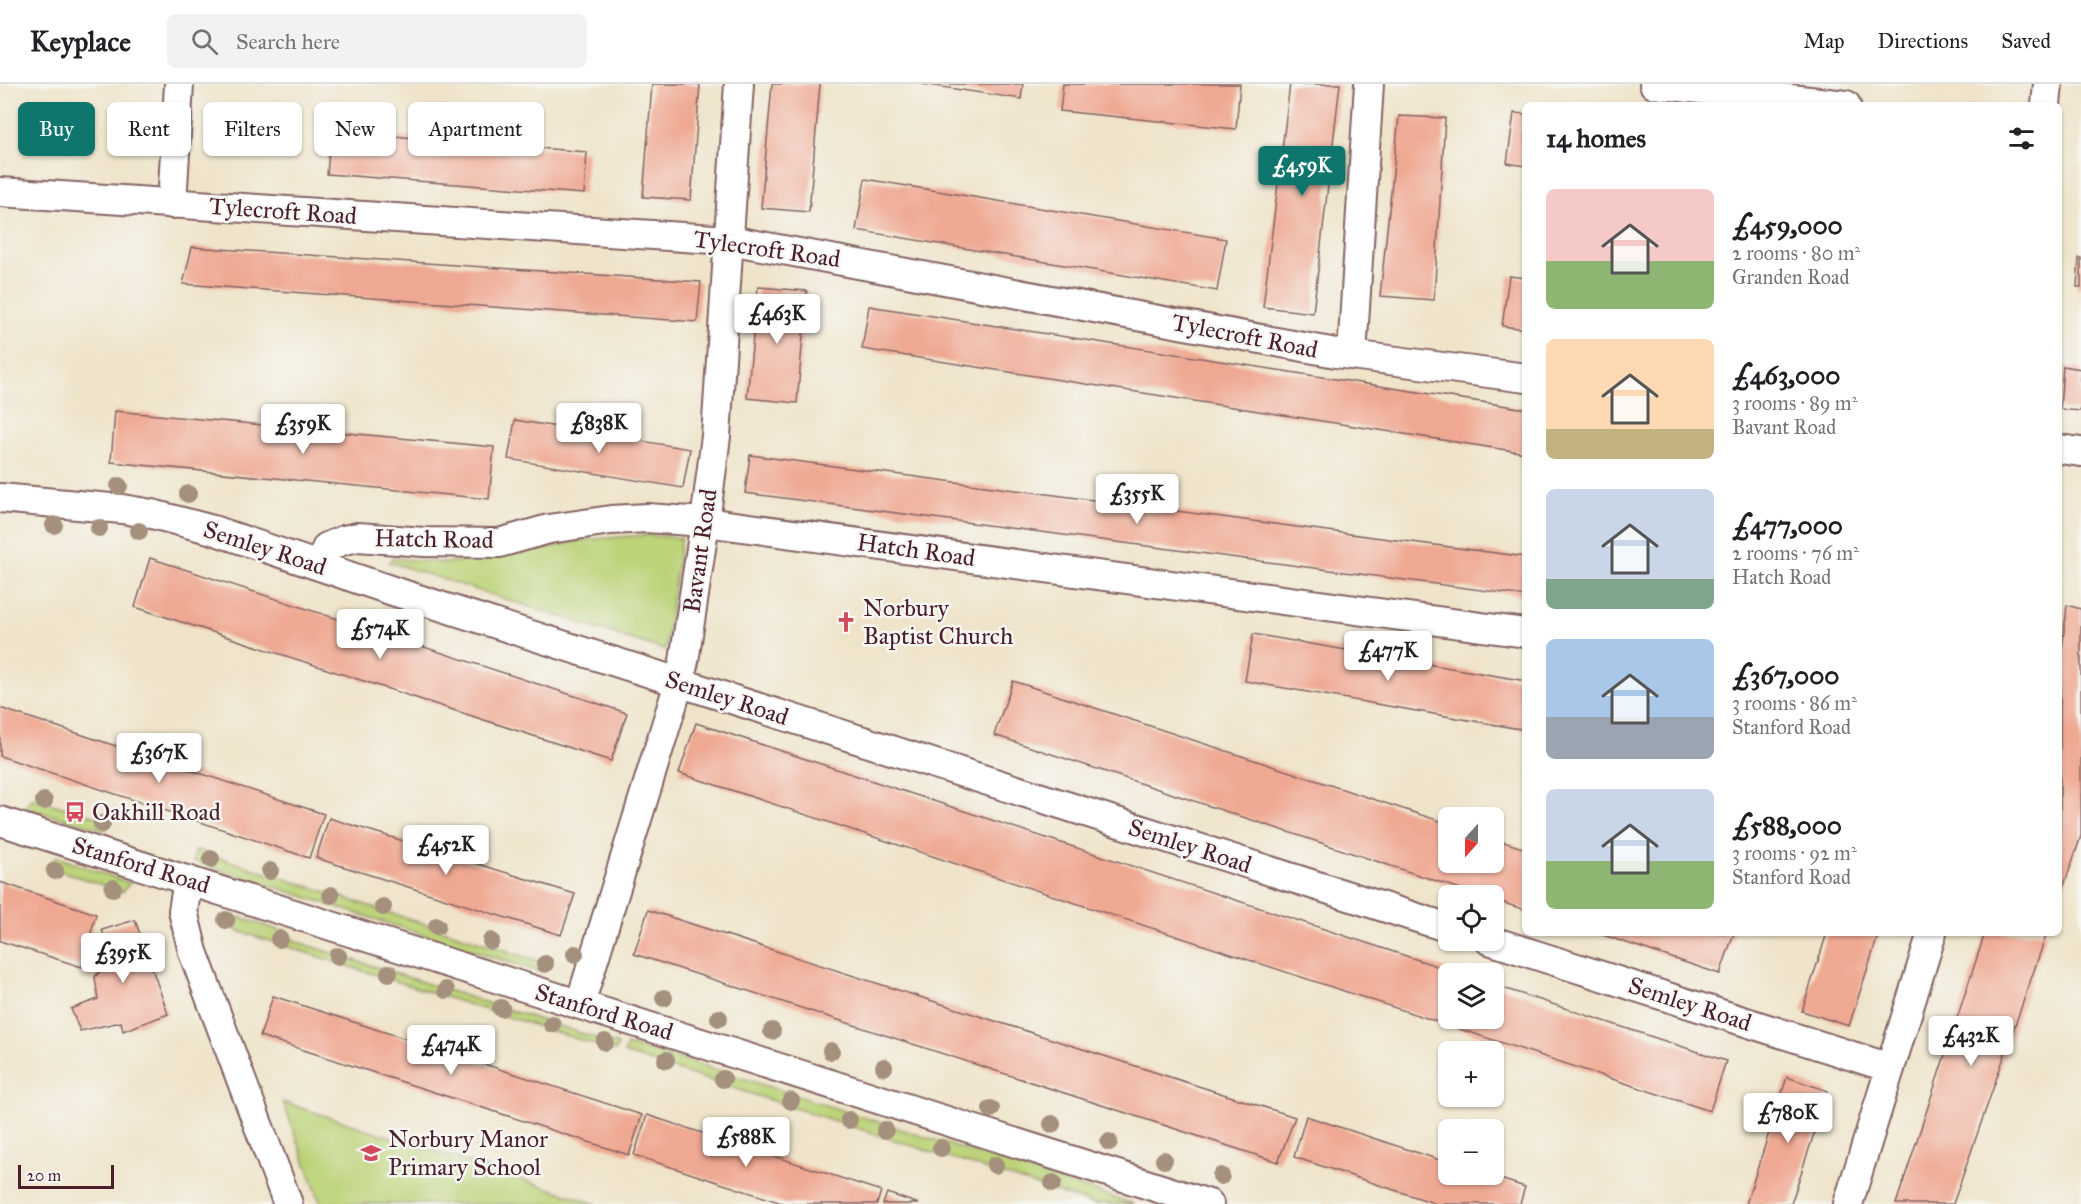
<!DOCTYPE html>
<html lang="en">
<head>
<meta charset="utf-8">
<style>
  :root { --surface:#fff; --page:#f2f2f2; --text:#202124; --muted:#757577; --line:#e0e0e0; --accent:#0f766e }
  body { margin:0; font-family:"IM FELL Great Primer",serif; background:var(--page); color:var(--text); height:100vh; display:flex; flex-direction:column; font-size:22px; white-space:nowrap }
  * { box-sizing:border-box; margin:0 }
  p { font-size:20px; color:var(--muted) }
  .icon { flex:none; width:33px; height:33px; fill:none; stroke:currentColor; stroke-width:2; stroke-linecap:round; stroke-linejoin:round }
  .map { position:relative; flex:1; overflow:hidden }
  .details { position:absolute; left:1522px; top:18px; width:540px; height:834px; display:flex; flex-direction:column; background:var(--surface); border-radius:9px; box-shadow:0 2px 4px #0004 }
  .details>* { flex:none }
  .banner { position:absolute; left:18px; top:18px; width:570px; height:54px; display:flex; gap:12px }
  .needle { width:39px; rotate:201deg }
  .tools { position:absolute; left:1438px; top:723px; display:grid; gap:12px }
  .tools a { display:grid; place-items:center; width:66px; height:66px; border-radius:9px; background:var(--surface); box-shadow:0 2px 4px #0004; font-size:30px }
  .scale { position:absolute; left:18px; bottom:15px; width:96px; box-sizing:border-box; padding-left:6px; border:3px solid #4a1f2b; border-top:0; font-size:16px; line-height:21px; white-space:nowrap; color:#4a1f2b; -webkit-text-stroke:4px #f6f6f2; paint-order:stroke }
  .price { position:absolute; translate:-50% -51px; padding:0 14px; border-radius:6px; background:#fff; color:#222; font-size:20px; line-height:39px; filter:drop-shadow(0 2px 3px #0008) }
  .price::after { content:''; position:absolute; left:50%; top:36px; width:18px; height:14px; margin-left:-9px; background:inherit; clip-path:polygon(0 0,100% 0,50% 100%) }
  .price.active { background:var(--accent); color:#fff }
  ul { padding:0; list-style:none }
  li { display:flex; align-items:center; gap:18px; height:150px; padding:0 24px }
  li span { display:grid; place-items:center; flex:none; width:168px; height:120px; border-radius:9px; color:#555 }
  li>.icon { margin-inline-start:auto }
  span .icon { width:72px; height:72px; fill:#fffc; stroke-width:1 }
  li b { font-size:26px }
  h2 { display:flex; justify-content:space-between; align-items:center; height:72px; padding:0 24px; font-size:26px }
  .pill { padding:0 21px; border-radius:9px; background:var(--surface); box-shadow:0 2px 4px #0004; font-size:21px; line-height:54px }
  .pill.active { background:var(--accent); color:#fff }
  header { display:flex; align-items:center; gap:36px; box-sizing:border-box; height:84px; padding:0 30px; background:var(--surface); border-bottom:2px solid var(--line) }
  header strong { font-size:28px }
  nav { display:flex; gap:33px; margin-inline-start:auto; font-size:21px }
  .search { width:420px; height:54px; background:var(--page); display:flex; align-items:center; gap:15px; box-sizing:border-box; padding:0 21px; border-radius:9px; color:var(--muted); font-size:22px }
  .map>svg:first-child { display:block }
  .green { fill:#bcd378; stroke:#837952; stroke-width:1.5 }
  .building { fill:#efa892 }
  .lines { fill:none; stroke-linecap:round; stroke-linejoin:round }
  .minor-casing { stroke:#846463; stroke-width:32 }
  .minor { stroke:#fff; stroke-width:28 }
  .tree { fill:#a4907d }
  .labels { text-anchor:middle; stroke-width:5; stroke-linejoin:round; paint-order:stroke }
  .street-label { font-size:24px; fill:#4a1f2b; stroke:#f6f6f2 }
  .poi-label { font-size:24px; fill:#4a1f2b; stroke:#f6f6f2; text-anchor:start }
</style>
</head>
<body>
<header>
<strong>Keyplace</strong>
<div class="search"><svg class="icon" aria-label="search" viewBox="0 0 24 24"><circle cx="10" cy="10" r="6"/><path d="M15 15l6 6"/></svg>Search here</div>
<nav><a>Map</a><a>Directions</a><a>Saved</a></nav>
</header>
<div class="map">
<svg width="2081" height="1120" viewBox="0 0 2081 1120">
  <rect width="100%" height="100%" fill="#f6f6f2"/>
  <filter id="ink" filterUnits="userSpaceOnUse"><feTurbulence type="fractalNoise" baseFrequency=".0167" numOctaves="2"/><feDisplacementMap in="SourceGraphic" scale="12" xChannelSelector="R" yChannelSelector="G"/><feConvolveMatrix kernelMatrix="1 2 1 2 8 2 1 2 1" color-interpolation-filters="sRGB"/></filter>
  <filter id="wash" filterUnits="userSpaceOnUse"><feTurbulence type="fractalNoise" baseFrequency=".008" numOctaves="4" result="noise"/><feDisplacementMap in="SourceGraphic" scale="24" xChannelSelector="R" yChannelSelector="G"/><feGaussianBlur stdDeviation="1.35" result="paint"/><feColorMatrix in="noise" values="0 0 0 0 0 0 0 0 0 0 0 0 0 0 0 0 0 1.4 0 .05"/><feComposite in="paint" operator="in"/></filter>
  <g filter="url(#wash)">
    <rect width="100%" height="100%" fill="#efe4ca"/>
    <!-- green -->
    <g class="green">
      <path d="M647 451 681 454 665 566 389 478 393 474 446 479 541 466 581 456Z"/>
      <path d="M31 714 111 737 105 746 25 724Z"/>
      <path d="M196 766 539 877 540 888 193 777Z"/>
      <path d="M57 773 130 799 122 808 46 782Z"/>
      <path d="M239 833 290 850 295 857 618 961 615 967 235 846Z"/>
      <path d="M627 961 686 976 1134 1120H1093L624 969Z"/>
      <path d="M283 1018 597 1120H321Z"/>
    </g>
    <g id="blocks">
      <!-- building -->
      <g class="building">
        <path d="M652 0H700L691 116 643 113Z"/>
        <path d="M772 0H820L809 128 761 124Z"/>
        <path d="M922 0H1023L1021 15Z"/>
        <path d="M1063 0H1240L1236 45 1060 27Z"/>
        <path d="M1290 0H1340L1313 229 1263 223Z"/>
        <path d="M1514 29 1526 30V82L1507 79Z"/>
        <path d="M1399 32 1445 34 1434 216 1380 212Z"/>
        <path d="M331 47 587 68 584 110 327 90Z"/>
        <path d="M865 95 1226 155 1217 207 856 146Z"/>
        <path d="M192 163 701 198 697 238 183 200Z"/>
        <path d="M2079 174H2081V203H2077Z"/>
        <path d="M1509 192 1526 194V245L1502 242Z"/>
        <path d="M758 203 807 207 797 319 747 314Z"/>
        <path d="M869 222 1526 325V369L862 265Z"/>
        <path d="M2063 282 2081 285V327L2060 325Z"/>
        <path d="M115 327 494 363 489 415 111 378Z"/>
        <path d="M515 336 690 365 683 404 508 375Z"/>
        <path d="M750 371 1526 473V512L745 409Z"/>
        <path d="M150 474 627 629 611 677 135 523Z"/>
        <path d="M2067 521 2081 525V752L2060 813V583Z"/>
        <path d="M1253 550 1526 597V646L1245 597Z"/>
        <path d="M1013 597 1449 740V778H1494V755L1526 765V826L1494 816V812H1482L994 651Z"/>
        <path d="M0 624 324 730 309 774 0 672Z"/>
        <path d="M696 639 1458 889 1449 890V934H1494V901L1726 977 1710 1027 679 689Z"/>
        <path d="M329 734 575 810 561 851 316 774Z"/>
        <path d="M0 798 96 830 82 883 0 857Z"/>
        <path d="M648 826 1295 1033 1278 1078 634 870Z"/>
        <path d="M135 836 168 930 123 947 121 938 80 947 71 925 98 915 95 893 102 885 95 865 106 857 102 846Z"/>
        <path d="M1597 849H1734L1720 890Z"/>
        <path d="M1827 849H1879L1849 942 1802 927Z"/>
        <path d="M1985 849H2047L1953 1120H1896Z"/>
        <path d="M273 912 642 1031 629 1071 260 952Z"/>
        <path d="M1787 993 1828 1007 1791 1120H1746Z"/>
        <path d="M647 1031 881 1107 877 1120H785L634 1071Z"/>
        <path d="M1306 1032 1449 1079V1090H1485L1525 1103 1520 1120H1437L1294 1073Z"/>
        <path d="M887 1109 919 1120H883Z"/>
      </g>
    </g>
  </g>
  <g filter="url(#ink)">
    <use href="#blocks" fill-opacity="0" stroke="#846463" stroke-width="1.5"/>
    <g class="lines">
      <!-- minor casing -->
      <g class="minor-casing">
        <g id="minor">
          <path d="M1654 0 1846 21"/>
          <path d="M2046 21 2048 0"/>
          <path d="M0 108 729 156 1336 269 1526 294"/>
          <path d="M172 120 179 0"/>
          <path d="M1352 271 1369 0"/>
          <path d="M2060 365 2081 368"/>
          <path d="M0 414 122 425 152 430 213 446 393 507 1449 844"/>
          <path d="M319 481 327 463 344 456 358 453 424 458 499 459 549 445 611 436 647 434 705 438 1526 549"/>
          <path d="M0 737 1209 1120"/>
          <path d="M188 796 183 827 193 868 288 1120"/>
          <path d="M1489 856 1890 984"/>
          <path d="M580 920 679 599 684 577 705 438 716 352 739 0"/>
          <path d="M1848 1120 1932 849"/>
        </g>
      </g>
      <!-- minor -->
      <use href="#minor" class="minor"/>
    </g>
    <!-- trees -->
    <g class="tree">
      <circle cx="119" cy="402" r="9"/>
      <circle cx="188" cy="410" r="9"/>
      <circle cx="54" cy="441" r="9"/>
      <circle cx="99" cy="444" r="9"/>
      <circle cx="139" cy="447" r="9"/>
      <circle cx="44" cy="717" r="9"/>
      <circle cx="102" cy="740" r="9"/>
      <circle cx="211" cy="775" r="9"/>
      <circle cx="55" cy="787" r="9"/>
      <circle cx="270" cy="787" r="9"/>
      <circle cx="113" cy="804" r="9"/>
      <circle cx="331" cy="811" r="9"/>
      <circle cx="383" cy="823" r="9"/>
      <circle cx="226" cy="836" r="9"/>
      <circle cx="437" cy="842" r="9"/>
      <circle cx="279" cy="855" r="9"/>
      <circle cx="491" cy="857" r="9"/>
      <circle cx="575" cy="870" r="9"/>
      <circle cx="338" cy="872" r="9"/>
      <circle cx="545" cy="880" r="9"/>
      <circle cx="389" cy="889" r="9"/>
      <circle cx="446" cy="906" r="9"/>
      <circle cx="664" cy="914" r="9"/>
      <circle cx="501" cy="924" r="9"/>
      <circle cx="719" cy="934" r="9"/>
      <circle cx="552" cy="940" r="9"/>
      <circle cx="772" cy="947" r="9"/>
      <circle cx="605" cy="958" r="9"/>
      <circle cx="831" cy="967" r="9"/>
      <circle cx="666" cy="976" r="9"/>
      <circle cx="884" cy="983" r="9"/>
      <circle cx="723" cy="995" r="9"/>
      <circle cx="791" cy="1017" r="9"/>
      <circle cx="991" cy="1025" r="9"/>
      <circle cx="849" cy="1036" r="9"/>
      <circle cx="1052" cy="1040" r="9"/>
      <circle cx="885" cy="1046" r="9"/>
      <circle cx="1109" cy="1058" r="9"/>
      <circle cx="941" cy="1064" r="9"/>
      <circle cx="1164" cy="1076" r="9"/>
      <circle cx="995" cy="1081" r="9"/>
      <circle cx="1221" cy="1092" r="9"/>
      <circle cx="1053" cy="1099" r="9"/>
    </g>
  </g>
  <!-- icons -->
  <defs>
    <g id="church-bare" transform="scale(1.62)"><path d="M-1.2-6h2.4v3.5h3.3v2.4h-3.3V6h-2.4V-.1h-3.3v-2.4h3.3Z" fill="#d1495b" stroke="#f6f6f2" stroke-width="2.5" paint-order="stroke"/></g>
    <g id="bus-bare" transform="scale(1.62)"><path d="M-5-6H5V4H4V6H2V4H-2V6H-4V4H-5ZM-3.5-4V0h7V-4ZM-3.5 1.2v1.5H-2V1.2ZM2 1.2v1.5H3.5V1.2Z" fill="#d1495b" stroke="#f6f6f2" stroke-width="2.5" paint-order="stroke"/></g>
    <g id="school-bare" transform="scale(1.62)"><path d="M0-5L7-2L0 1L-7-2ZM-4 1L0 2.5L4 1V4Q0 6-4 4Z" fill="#d1495b" stroke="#f6f6f2" stroke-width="2.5" paint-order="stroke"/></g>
  </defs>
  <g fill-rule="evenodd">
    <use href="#church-bare" x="846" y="538"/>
    <use href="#bus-bare" x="75" y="728"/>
    <use href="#school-bare" x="371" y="1069"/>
  </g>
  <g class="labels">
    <!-- street labels -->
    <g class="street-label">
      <text transform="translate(283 127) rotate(4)" y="8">Tylecroft Road</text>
      <text transform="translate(767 165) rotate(8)" y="8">Tylecroft Road</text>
      <text transform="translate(1245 252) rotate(11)" y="8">Tylecroft Road</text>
      <text transform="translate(434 455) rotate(1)" y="8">Hatch Road</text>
      <text transform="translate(265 464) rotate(18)" y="8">Semley Road</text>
      <text transform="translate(916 466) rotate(8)" y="8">Hatch Road</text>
      <text transform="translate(700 467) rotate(-82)" y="8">Bavant Road</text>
      <text transform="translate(727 614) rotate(18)" y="8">Semley Road</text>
      <text transform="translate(1190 762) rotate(18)" y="8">Semley Road</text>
      <text transform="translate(141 781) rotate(17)" y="8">Stanford Road</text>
      <text transform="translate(1690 920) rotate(18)" y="8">Semley Road</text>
      <text transform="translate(604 928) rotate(17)" y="8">Stanford Road</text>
    </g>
    <!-- poi labels -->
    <g class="poi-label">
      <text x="863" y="532">Norbury<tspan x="863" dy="28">Baptist Church</tspan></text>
      <text x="92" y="736">Oakhill Road</text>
      <text x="388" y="1063">Norbury Manor<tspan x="388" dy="28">Primary School</tspan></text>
    </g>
  </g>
</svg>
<div class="tools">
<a><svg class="needle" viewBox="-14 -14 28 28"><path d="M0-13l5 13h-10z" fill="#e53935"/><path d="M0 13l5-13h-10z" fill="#757577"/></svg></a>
<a><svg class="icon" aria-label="locate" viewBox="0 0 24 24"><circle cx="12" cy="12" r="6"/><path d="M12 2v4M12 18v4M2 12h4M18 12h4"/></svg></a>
<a><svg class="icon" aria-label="layers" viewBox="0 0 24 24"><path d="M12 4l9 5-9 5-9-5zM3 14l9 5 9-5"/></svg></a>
<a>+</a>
<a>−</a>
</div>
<div class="scale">20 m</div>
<b class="price active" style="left:1302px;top:113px">£459K</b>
<b class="price" style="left:777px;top:261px">£463K</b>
<b class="price" style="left:599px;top:370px">£838K</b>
<b class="price" style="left:303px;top:371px">£359K</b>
<b class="price" style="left:1137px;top:441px">£355K</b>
<b class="price" style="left:380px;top:576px">£574K</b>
<b class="price" style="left:1388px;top:598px">£477K</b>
<b class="price" style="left:159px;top:700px">£367K</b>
<b class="price" style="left:446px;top:792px">£452K</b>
<b class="price" style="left:123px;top:900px">£395K</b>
<b class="price" style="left:1971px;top:983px">£432K</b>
<b class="price" style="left:451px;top:992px">£474K</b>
<b class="price" style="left:1788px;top:1060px">£780K</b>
<b class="price" style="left:746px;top:1084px">£588K</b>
<div class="banner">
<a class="pill active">Buy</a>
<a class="pill">Rent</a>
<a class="pill">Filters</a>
<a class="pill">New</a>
<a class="pill">Apartment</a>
</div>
<section class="details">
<h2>14 homes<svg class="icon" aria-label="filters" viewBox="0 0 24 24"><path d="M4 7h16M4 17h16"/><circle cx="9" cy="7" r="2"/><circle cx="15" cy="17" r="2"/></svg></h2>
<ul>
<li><span style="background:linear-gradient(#f6c9c9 60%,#8fb573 0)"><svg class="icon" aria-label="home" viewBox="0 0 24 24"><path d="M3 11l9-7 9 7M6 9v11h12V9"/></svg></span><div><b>£459,000</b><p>2 rooms · 80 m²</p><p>Granden Road</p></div></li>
<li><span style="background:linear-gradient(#ffd9b3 75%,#c2b280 0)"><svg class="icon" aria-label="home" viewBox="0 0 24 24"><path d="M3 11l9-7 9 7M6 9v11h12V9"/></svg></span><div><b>£463,000</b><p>3 rooms · 89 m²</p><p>Bavant Road</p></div></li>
<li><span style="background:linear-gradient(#c9d6e8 75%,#7fa58c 0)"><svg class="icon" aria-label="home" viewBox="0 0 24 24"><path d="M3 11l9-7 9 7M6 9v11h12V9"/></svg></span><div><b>£477,000</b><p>2 rooms · 76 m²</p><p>Hatch Road</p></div></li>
<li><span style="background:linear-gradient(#a9c7e8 65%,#9aa5b1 0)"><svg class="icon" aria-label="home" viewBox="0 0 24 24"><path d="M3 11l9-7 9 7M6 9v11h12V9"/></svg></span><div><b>£367,000</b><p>3 rooms · 86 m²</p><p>Stanford Road</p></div></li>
<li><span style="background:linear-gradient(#c9d6e8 60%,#8fb573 0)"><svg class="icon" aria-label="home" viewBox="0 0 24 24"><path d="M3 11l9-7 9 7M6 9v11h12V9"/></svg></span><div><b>£588,000</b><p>3 rooms · 92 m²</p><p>Stanford Road</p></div></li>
</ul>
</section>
</div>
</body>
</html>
